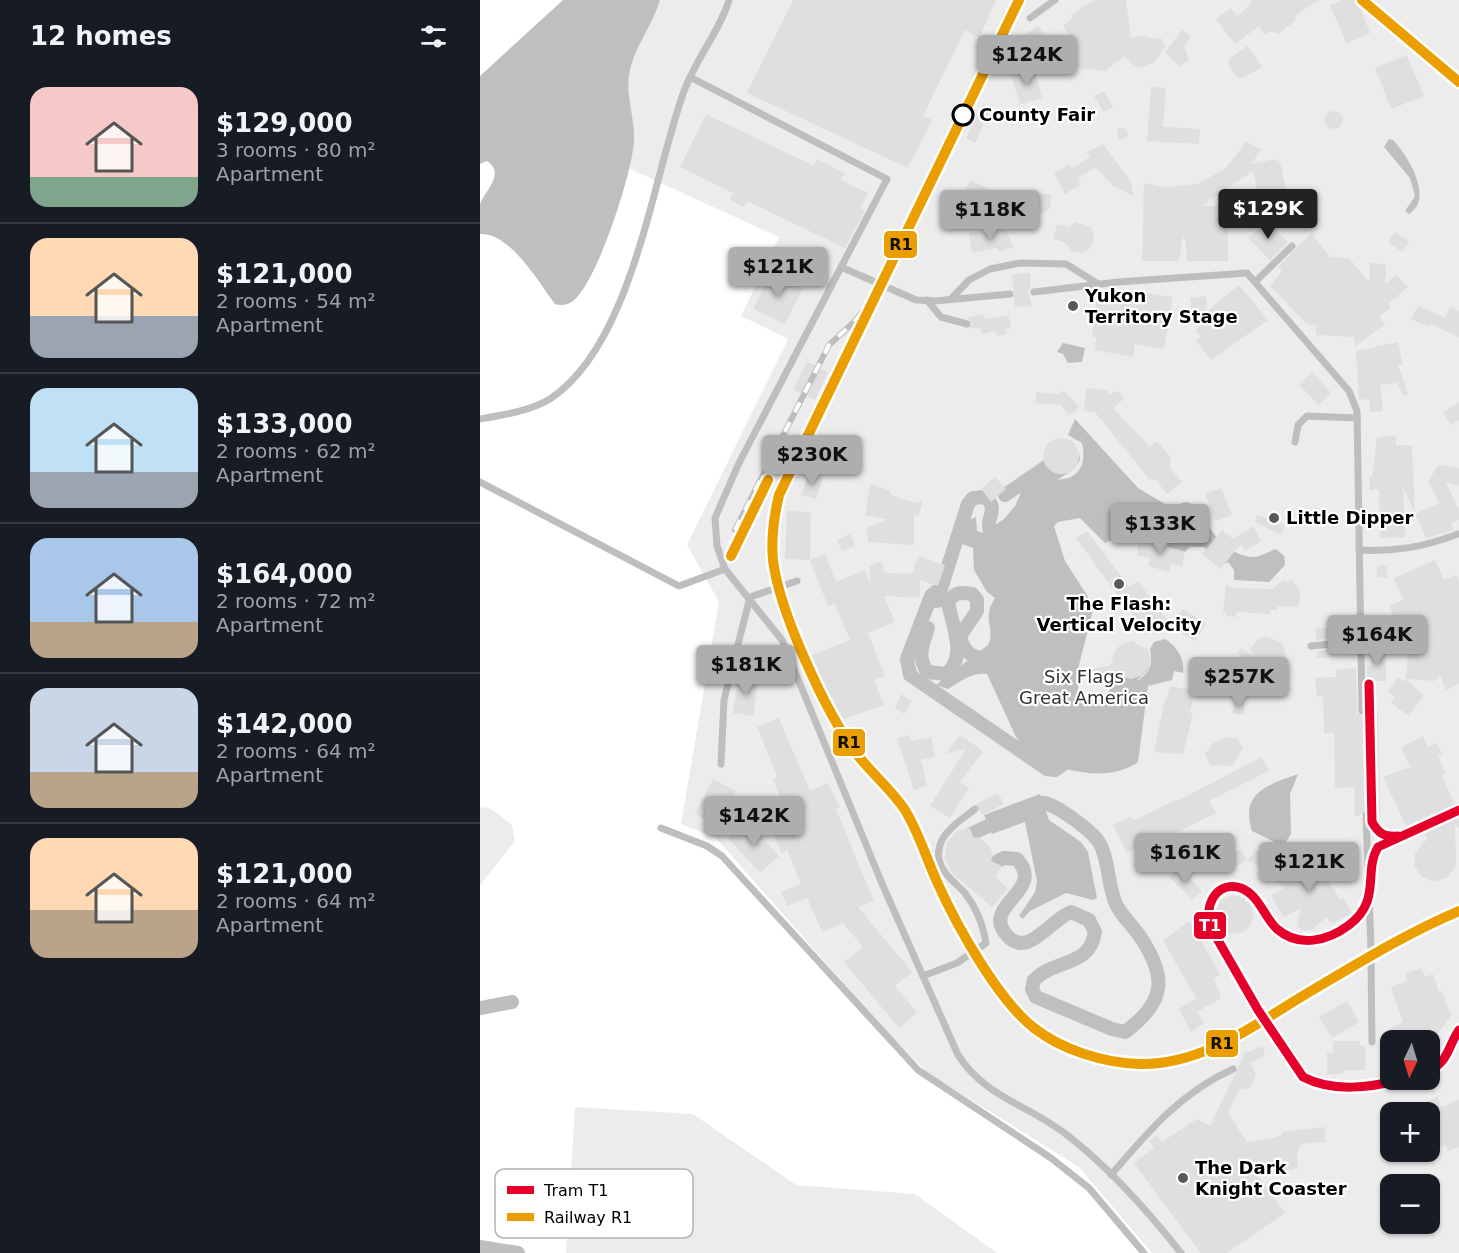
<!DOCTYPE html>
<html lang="en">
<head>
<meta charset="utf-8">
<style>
  :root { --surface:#171b24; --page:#20242c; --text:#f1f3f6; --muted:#9ea1a6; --line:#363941; --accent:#adaeaf }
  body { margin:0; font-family:"DejaVu Sans",sans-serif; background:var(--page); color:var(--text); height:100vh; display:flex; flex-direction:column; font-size:22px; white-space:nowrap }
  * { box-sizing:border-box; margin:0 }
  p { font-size:20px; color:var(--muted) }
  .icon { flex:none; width:33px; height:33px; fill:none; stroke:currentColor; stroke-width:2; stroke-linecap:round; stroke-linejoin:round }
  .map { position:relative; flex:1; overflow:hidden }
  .sheet { display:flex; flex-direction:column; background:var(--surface); width:480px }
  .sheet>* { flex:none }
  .needle { width:39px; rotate:184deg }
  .buttons { position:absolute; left:900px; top:1030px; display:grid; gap:12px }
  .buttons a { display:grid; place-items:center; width:60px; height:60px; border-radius:12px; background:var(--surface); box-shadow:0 2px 4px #0004; font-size:30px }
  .price { position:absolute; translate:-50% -51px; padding:0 14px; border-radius:6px; background:var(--accent); color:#111; font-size:20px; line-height:39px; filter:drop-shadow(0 2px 3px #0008) }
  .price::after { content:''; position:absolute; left:50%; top:36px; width:18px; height:14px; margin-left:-9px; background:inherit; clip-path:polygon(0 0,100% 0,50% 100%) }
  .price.current { background:#222; color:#fff }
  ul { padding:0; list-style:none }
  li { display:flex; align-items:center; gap:18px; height:150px; padding:0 30px }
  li+li { border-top:2px solid var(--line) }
  li span { display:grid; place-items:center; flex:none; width:168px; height:120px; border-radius:18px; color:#555 }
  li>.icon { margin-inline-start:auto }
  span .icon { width:72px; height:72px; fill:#fffc; stroke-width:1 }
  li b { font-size:26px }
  h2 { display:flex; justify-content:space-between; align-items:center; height:72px; padding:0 30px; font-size:26px }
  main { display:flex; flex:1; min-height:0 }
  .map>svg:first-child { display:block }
  .green { fill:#ececec; fill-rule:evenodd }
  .water { fill:#bfbfbf }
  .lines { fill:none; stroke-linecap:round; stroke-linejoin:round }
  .canal { stroke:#bfbfbf; stroke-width:14 }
  .building { fill:#dfdfdf }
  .service { stroke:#bebebe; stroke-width:7 }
  .minor { stroke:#bebebe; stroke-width:14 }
  .tram { stroke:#bebebe; stroke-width:1.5 }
  .rail-casing { stroke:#bebebe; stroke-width:6 }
  .rail { stroke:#fff; stroke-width:4; stroke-dasharray:11; stroke-linecap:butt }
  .rail-1-casing { stroke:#fff; stroke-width:15 }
  .rail-1 { stroke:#eb9e00; stroke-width:10 }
  .tram-1-casing { stroke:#fff; stroke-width:14 }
  .tram-1 { stroke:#e4002b; stroke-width:9 }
  .stop-dot { fill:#fff; stroke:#000; stroke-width:3 }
  .poi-dot { fill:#595959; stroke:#fff; stroke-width:2 }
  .labels { text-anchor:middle; stroke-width:4.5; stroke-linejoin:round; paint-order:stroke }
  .stop-label { font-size:18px; font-weight:bold; fill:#000; stroke:#fff; text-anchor:start }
  .poi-label { font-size:18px; font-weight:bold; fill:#000; stroke:#fff; text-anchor:start }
  .park-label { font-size:18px; fill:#333; stroke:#fff }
  .key { fill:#fff; stroke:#b2b2b2; stroke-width:1.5 }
  .key-label { font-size:16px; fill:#000 }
  .line-badge { stroke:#fff; stroke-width:2 }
  .badge-label { font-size:16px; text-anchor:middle; font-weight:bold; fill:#fff }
  .pale-badge-label { font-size:16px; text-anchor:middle; font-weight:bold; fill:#111 }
</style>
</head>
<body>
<main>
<section class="sheet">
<h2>12 homes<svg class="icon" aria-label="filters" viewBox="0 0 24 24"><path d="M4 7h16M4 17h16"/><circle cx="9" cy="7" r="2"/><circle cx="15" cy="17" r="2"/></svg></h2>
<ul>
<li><span style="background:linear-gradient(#f6c9c9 75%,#7fa58c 0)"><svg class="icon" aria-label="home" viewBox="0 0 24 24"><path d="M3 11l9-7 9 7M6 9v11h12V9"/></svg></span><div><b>$129,000</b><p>3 rooms · 80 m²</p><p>Apartment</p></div></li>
<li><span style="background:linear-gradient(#ffd9b3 65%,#9aa5b1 0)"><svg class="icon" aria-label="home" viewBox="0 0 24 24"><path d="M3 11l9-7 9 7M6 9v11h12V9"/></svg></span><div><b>$121,000</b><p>2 rooms · 54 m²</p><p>Apartment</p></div></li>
<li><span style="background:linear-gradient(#bfe0f5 70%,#9aa5b1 0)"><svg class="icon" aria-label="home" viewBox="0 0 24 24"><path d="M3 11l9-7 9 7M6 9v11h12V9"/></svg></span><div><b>$133,000</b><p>2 rooms · 62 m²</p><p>Apartment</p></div></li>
<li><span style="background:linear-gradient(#a9c7e8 70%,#b9a48a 0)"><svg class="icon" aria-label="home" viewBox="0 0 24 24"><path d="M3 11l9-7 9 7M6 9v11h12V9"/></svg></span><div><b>$164,000</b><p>2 rooms · 72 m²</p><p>Apartment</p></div></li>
<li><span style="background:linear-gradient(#c9d6e8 70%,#b9a48a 0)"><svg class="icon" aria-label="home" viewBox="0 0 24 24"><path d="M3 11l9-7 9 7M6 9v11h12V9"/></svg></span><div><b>$142,000</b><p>2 rooms · 64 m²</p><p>Apartment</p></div></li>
<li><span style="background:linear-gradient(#ffd9b3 60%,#b9a48a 0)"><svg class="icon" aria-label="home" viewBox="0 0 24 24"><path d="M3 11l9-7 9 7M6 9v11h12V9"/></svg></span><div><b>$121,000</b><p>2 rooms · 64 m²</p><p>Apartment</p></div></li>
</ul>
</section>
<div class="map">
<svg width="979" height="1253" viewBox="0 0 979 1253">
  <rect width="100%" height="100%" fill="#fff"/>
  <!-- green -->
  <g class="green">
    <path d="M180 0H979V1253H672L599 1167 448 1073 402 1027 236 838 201 824 239 602 207 545 308 339 261 316 299 237 148 168 154 141 148 97 149 75 154 54ZM910 1041H950V1080H910ZM910 1113H950V1152H910ZM910 1185H950V1224H910Z"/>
    <path d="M5 807 13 810 32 825 35 841 0 885V808Z"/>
    <path d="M95 1107 213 1114 316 1185 435 1194 517 1253H86Z"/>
  </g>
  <!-- water -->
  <g class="water">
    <path d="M83 0H180C172 27 153 48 149 76 146 98 155 118 154 140 153 171 117 283 93 301 87 305 82 306 75 304 59 283 30 232 0 234 0 226 0 213 0 204 5 190 26 174 7 161L0 164V76Z"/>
    <path d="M909 139 913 140C927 154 955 199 929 214L925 211 935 196 930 178 904 147Z"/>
    <path d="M583 343 605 348 602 362 588 363 583 354 577 352Z"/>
    <path d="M595 419 658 488 690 507 706 502 718 506C726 528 748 557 774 557 782 556 789 551 796 549L804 556 805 565 789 582 754 580V570L748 562 744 564 724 547H710L705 552 688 547V544C674 540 661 540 648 533L625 543 600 518 578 522 574 526 585 561 614 606 598 669V700L610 710H628C632 705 635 698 640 694 657 677 676 678 670 649L674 642 685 639C697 647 705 658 703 673L694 671 692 680 668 686 658 762C626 784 587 769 552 761L536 737 507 674C492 672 481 681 468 689L456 685 508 645C516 629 501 620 515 598L507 592 494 570 493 548 471 540 477 526 496 517 497 531 504 533 524 519 535 506 544 486 570 470 568 479C594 483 608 470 602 443L588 435Z"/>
    <path d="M818 774 810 794 811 834 803 846 772 831C760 793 787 785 818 774Z"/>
    <path d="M560 794 569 820 601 842 608 852 617 898 613 900 586 893 550 911 543 919 539 916 555 892 557 881 545 822 512 834 504 815Z"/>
  </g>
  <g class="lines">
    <!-- canal -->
    <g class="canal">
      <path d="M525 495 572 463 575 449H589L593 458C586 472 563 473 557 491"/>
      <path d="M457 591 451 596 427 659 430 675 567 769 575 770 582 765 585 751"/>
      <path d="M457 601 488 504 493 498 505 497C516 507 511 511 509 523 509 527 510 533 511 538L518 543"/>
      <path d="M448 628C443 644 436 657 448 672L466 674C487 658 473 626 468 603 474 592 480 592 492 594L497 600V611L480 636C484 655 493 657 511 660"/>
      <path d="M644 704 651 676 662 666"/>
      <path d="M604 712 632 701C640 686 641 675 640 659"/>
      <path d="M491 834 525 818"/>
      <path d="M518 861 524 858 537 859C566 891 503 904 525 933 546 962 571 919 591 912L609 920 615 932C610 967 577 958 554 980L552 989 556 997 632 1029 645 1032C687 1001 687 976 659 935 652 925 642 916 637 906 627 887 630 862 620 844 613 831 579 807 565 803 558 802 554 804 548 807"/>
    </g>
  </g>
  <!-- building -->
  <g class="building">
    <path d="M313 0H516L499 38 485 30 443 116 452 120 428 168 267 93Z"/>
    <path d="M614 0H646L651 38 661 35 675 39 680 37 685 46 675 62 661 68 652 64 645 56 625 71 596 68 597 47 583 25 593 18 591 15Z"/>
    <path d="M771 0H838L815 16V21L798 34 791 31 785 35 779 26 755 44 736 19 751 8 757 16 771 4Z"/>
    <path d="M862 0H877L890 33 866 43 850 5Z"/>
    <path d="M558 26 572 46 553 59 540 38Z"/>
    <path d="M702 30 711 37 704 46 709 60 699 66 685 52Z"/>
    <path d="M767 46 782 67 763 78 757 77 748 64 750 58Z"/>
    <path d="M927 55 944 96 911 109 895 68Z"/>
    <path d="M554 69 562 98 540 104 531 75Z"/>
    <path d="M671 87 686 88 683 127 720 129 719 144 667 141Z"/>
    <path d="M624 91 633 107 623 112 614 96Z"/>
    <path d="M503 104 511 109 495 143 486 138Z"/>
    <circle cx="854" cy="120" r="9"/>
    <path d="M226 114 334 166 337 159 365 173 361 180 388 193 381 208 385 210 365 248 267 201 264 207 250 200 253 193 200 167Z"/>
    <path d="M644 128 647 131 648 137 639 140 637 129Z"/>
    <path d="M766 142 782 149 771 164 795 159 800 162 807 194 804 200 781 207 773 171 721 206H748V261H707L705 238 703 237 699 261H662L664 183 685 187 718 184 746 168Z"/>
    <path d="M623 144 652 184 653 196 632 185 616 167 598 178 601 184 585 194 574 173 590 164 592 168 610 157 607 152Z"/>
    <path d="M490 180 510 190 496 218 476 208Z"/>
    <path d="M558 193 572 195 569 209 562 214 554 212 549 205 551 197Z"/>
    <path d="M786 221 808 242 790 260 768 238Z"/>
    <path d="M596 222 611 227 614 237 611 247 603 253 593 252 584 242 573 239 577 224 588 227Z"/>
    <path d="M526 230 533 247 519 252 517 248 492 253 489 233Z"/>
    <path d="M915 232 929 242 922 252 908 242Z"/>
    <path d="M831 233 850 257 869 258 889 282 890 263 906 264 905 284 916 275 928 287 908 304 911 307 899 317 905 324 875 347 874 337 836 335V325L827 324 790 286 802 271 798 267Z"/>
    <path d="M291 273 323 288 305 324 273 309Z"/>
    <path d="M550 273 551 287 548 292 552 306 535 307 532 275Z"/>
    <path d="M759 285 788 320 731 360 716 341 721 337 715 330 719 327 712 316 710 298 726 296 727 311Z"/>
    <path d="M650 291 693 297 684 349 655 344 653 357 615 350 616 337H612L616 301 622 300 623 296 649 301Z"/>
    <path d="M938 306 965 318 970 307 979 311V337L950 324 949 327 931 319Z"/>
    <path d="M503 314 504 319 528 315 531 328 526 329 527 334 517 336 515 331 501 334 500 327 489 329 493 323 487 318Z"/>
    <path d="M918 342 923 365H918L928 394 924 396 915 381V383L900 385 903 411 890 412 889 399 879 400 876 351Z"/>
    <path d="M327 362 348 372 335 400 313 390Z"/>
    <path d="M832 372 851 393 838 405 819 384Z"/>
    <path d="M606 388 626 390 630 394 638 391 645 398 633 408 670 447 677 441 691 458 690 468 702 482 687 494 676 480 669 479 615 412 604 411Z"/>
    <path d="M584 391 599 406 589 416 581 405 556 403V392L577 394Z"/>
    <path d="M979 402V420L971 425 963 413Z"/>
    <path d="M916 436V445H932L935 513 923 487 925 537 900 538 899 489 890 490 889 476 892 477 897 437Z"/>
    <circle cx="581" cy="456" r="18"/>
    <path d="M959 465 979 468V486L966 482 979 510V520L971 523 974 530 946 538 935 514 959 503 948 481Z"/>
    <path d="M329 473 343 479 336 499 321 495Z"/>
    <path d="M515 477 526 489 511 502 501 489Z"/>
    <path d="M390 484 409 490 413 496 436 503 443 500 439 516 434 515V545L388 542 387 528 407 520 385 515Z"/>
    <path d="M741 488 752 515 736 521 725 494Z"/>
    <path d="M307 511 331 512 330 560 305 559Z"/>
    <path d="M777 515 805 525 801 535 775 522Z"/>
    <path d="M773 526 781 541 765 551 761 544 740 569 722 554 742 530 753 539Z"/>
    <path d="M607 531 649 587 658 581 687 620 667 635 596 538Z"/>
    <path d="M370 534 375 546 362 551 357 540Z"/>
    <path d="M668 539 689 544 688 547 705 552 702 566 691 564 689 572 668 566 670 558 657 555 659 540 667 542Z"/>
    <path d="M345 554 356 582 385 570 390 583 389 566 401 561 405 573H414L432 574 438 556 465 565 458 586 440 580V598L404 596 415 622 388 633 405 676 394 680 404 705 358 721 332 655 370 640 355 604 348 606 330 560Z"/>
    <path d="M955 560 964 580 976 575 979 581V684L966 690 960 675 955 681 926 679 928 654 923 653 925 632 921 630 909 606 923 600 914 578Z"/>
    <path d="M907 565V578L897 577V566Z"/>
    <path d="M811 579 820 591 819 607 798 606V610H790V614L756 612V617L747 616 743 611 746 584 752 588 792 589 803 580 807 582Z"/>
    <path d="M703 609 726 624 715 641 688 626Z"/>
    <path d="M856 627V638L836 640 835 629Z"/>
    <path d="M786 636 800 642 804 647 806 659 800 670 789 677V681L769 686 778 672 757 653 761 648 777 659 770 649 777 640Z"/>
    <path d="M652 641 668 650 671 660 668 669 661 676 651 679 637 675 609 681 607 670 631 665 635 650 642 644Z"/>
    <path d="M855 649 854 657 837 658V651Z"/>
    <path d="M891 650H906V681H887V667L891 666Z"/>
    <path d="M876 668 877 713 883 717 888 712 898 711 900 815H892L886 809 880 815 875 816 874 787 855 788 854 733H844L843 696 837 697 835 678 856 677V670Z"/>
    <path d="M258 676 278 679 273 716 253 713Z"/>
    <path d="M918 677 925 682V679L944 695 929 716 911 703 915 697 908 692Z"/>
    <path d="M690 686 715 691 710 713 713 714 703 754 674 752 685 698H687Z"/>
    <path d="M421 694 432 701 424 714 415 708Z"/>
    <path d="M755 701 765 703 763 715 752 713Z"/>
    <path d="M299 718 330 791 348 783 360 808 356 809 394 901 378 907 432 972 415 986 437 1013 419 1028 364 962 383 947 363 923 342 932 327 898 307 906 301 892 321 884 307 849 302 854 283 810 302 802 293 779 297 777 277 727Z"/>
    <path d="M429 735 431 741 451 737 455 757 441 760 447 786 434 790 417 738Z"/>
    <path d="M480 735 503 751 480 782 489 788 470 818 450 806 486 749 466 754Z"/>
    <path d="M943 736 948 747 957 743 962 754 958 755 965 774 962 775 979 815V829L975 823 976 865 968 877 955 882 942 877 934 866 935 853 947 839 939 821 926 826 903 777 930 767 921 747Z"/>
    <path d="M745 737 757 738 763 748 752 766 730 765 725 754 732 744Z"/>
    <path d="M782 757 789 771 729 801 736 813 675 843 674 840 647 853 633 825 650 817 655 820 695 800V802Z"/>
    <path d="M233 779 256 791 237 826 215 814Z"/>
    <path d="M518 793 524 804 502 815 496 804Z"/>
    <path d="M267 821 299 856 280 873 248 838Z"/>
    <path d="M490 828 493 837 500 838 508 845 513 853 511 861 522 866 516 877 528 889 512 907 473 874 465 859 467 843 477 831Z"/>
    <path d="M746 848 750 854 760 849 767 860 747 872 737 853Z"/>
    <path d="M778 850 787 855 785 869 767 860Z"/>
    <path d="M849 851 857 864 842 873 860 899 863 897 872 913 851 924 847 917 830 931 822 930 817 925 821 908 804 917 795 904 791 895 806 887 791 879 788 866 798 863 806 866 809 874Z"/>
    <path d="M699 867 722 891 712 900 689 877Z"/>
    <circle cx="754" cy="915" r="19"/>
    <path d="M709 921 740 974 734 978 741 998 717 1012 724 1023 711 1032 699 1009 716 998 683 941Z"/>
    <path d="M941 968 945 977 953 974 959 992 962 991 971 1016 957 1035 939 1041H908L910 1029 923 1022 911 987 927 981 925 974Z"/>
    <path d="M867 1001 879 1022 852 1038 839 1017Z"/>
    <path d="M853 1041H880V1046H885L886 1070H863V1074H847V1053H853Z"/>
    <path d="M782 1046 785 1052 783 1056 771 1063 776 1075 770 1088 759 1090 748 1113 767 1142 792 1138 802 1135V1132L844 1127 846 1142 821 1144 817 1153 818 1169 800 1171 799 1165 772 1167 805 1213 747 1253H721L654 1163 674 1148 669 1141 677 1135 682 1142 717 1119 730 1126 766 1051 767 1053Z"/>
    <path d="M958 1097 961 1107 979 1100V1147L968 1151 966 1145 950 1151V1113H918Z"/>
  </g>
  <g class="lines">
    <!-- service -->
    <g class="service">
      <path d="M550 18 575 0"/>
      <path d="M210 77 407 179 259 463 235 518 237 546 245 569 302 640 403 886 478 1055C506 1098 549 1105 587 1135 630 1168 667 1210 701 1253"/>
      <path d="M361 267 436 300 455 301 530 294"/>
      <path d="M775 282 812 246"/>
      <path d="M554 292 638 282 767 273 869 391 877 411 882 711"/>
      <path d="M471 299 489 280 510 269 540 263 586 264 618 284"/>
      <path d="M447 300 461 317 487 324"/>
      <path d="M0 419C23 415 50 411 70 399 152 345 172 181 203 94 214 61 239 33 249 0"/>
      <path d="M815 442 818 425 827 416 877 418"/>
      <path d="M0 482 199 586 245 569"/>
      <path d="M879 550C915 552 944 547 978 534"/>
      <path d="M831 646 881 641"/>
      <path d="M241 764 244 700 270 597 317 581"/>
      <path d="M886 815 891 949"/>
      <path d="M181 828 227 846 242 856 438 1070 571 1158 609 1188 664 1253"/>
      <path d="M891 959 892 1042"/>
      <path d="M443 976 477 963 506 943C503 925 496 907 484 892 472 879 453 868 460 845 464 830 484 818 495 809"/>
      <path d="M631 1175C667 1133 701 1092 753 1069"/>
    </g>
    <!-- minor -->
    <g class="minor">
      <path d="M0 1008 32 1002"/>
      <path d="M0 1247 38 1253"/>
    </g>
    <!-- tram -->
    <g class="tram">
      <path d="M889 684V711"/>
      <path d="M977 811 979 810"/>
      <path d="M892 815C893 831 903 837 918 836"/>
      <path d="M950 1070C969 1061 968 1046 979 1030"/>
      <path d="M922 1080C890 1087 854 1093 823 1077L778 1010 727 919 733 896 752 887C795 892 789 963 854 934 874 925 891 904 893 881 894 871 891 858 897 849 905 837 928 832 941 826"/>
    </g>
    <!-- rail casing -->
    <g class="rail-casing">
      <g id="rail">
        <path d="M255 530 349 345 374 322 391 302"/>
        <path d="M251 556 267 523"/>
      </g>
    </g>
    <!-- rail -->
    <use href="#rail" class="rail"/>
    <!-- rail-1 casing -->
    <g class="rail-1-casing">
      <g id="rail-1">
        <path d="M539 0 299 495C294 516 291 538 293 560 299 611 345 711 376 753 391 773 411 789 425 810 439 833 447 860 458 884 477 926 518 1000 554 1028 582 1050 624 1063 660 1064 725 1065 778 1022 831 991 880 962 927 933 979 911"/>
        <path d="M882 0 979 82"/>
        <path d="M251 556 288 480"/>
      </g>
    </g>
    <!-- rail-1 -->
    <use href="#rail-1" class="rail-1"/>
    <!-- tram-1 casing -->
    <g class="tram-1-casing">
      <g id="tram-1">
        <path d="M889 684 892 822C899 834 904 837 918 836"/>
        <path d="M950 1070C969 1061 968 1046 979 1030"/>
        <path d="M922 1080C890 1087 854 1093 823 1077L778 1010 731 928C723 908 735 880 761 888 779 895 784 917 797 929 819 948 848 941 869 925 902 900 883 872 898 847L979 810"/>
      </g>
    </g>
    <!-- tram-1 -->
    <use href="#tram-1" class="tram-1"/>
  </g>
  <!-- markers -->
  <circle class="stop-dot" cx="483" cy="115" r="10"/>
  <g class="poi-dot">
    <circle cx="593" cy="306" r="6"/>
    <circle cx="794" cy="518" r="6"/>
    <circle cx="639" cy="584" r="6"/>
    <circle cx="703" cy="1178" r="6"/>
  </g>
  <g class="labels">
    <!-- stop labels -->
    <g class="stop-label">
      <text x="499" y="121">County Fair</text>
    </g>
    <!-- poi labels -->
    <g class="poi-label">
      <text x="605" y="302">Yukon<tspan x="605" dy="21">Territory Stage</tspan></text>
      <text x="806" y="524">Little Dipper</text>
      <text x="639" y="610" text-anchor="middle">The Flash:<tspan x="639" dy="21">Vertical Velocity</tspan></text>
      <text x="715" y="1174">The Dark<tspan x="715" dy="21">Knight Coaster</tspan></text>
    </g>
    <!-- park labels -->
    <g class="park-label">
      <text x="604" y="683">Six Flags<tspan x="604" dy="21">Great America</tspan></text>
    </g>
  </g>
  <!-- legend -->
  <rect x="15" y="1169" width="198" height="69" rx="9" class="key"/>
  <rect x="27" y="1186" width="27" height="8" fill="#e4002b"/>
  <rect x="27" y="1213" width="27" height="8" fill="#eb9e00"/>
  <g class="key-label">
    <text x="64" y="1196">Tram T1</text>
    <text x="64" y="1223">Railway R1</text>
  </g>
  <g class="line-badge">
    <rect x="403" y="230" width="35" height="29" rx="6" fill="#eb9e00"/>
    <rect x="352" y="728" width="34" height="29" rx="6" fill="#eb9e00"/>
    <rect x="713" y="911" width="34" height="29" rx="6" fill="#e4002b"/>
    <rect x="725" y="1029" width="34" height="29" rx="6" fill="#eb9e00"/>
  </g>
  <g class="badge-label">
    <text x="730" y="931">T1</text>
  </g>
  <g class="pale-badge-label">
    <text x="421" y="250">R1</text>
    <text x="369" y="748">R1</text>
    <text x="742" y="1049">R1</text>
  </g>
</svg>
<div class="buttons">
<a><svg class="needle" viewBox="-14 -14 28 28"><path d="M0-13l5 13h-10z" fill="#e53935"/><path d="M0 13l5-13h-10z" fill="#9ea1a6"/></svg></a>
<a>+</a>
<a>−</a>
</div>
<b class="price" style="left:547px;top:86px">$124K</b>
<b class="price current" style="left:788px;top:240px">$129K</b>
<b class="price" style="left:510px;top:241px">$118K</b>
<b class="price" style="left:298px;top:298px">$121K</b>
<b class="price" style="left:332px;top:486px">$230K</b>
<b class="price" style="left:680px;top:555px">$133K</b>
<b class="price" style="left:897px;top:666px">$164K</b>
<b class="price" style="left:266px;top:696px">$181K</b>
<b class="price" style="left:759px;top:708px">$257K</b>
<b class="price" style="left:274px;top:847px">$142K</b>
<b class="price" style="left:705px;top:884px">$161K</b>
<b class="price" style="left:829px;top:893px">$121K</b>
</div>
</main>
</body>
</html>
